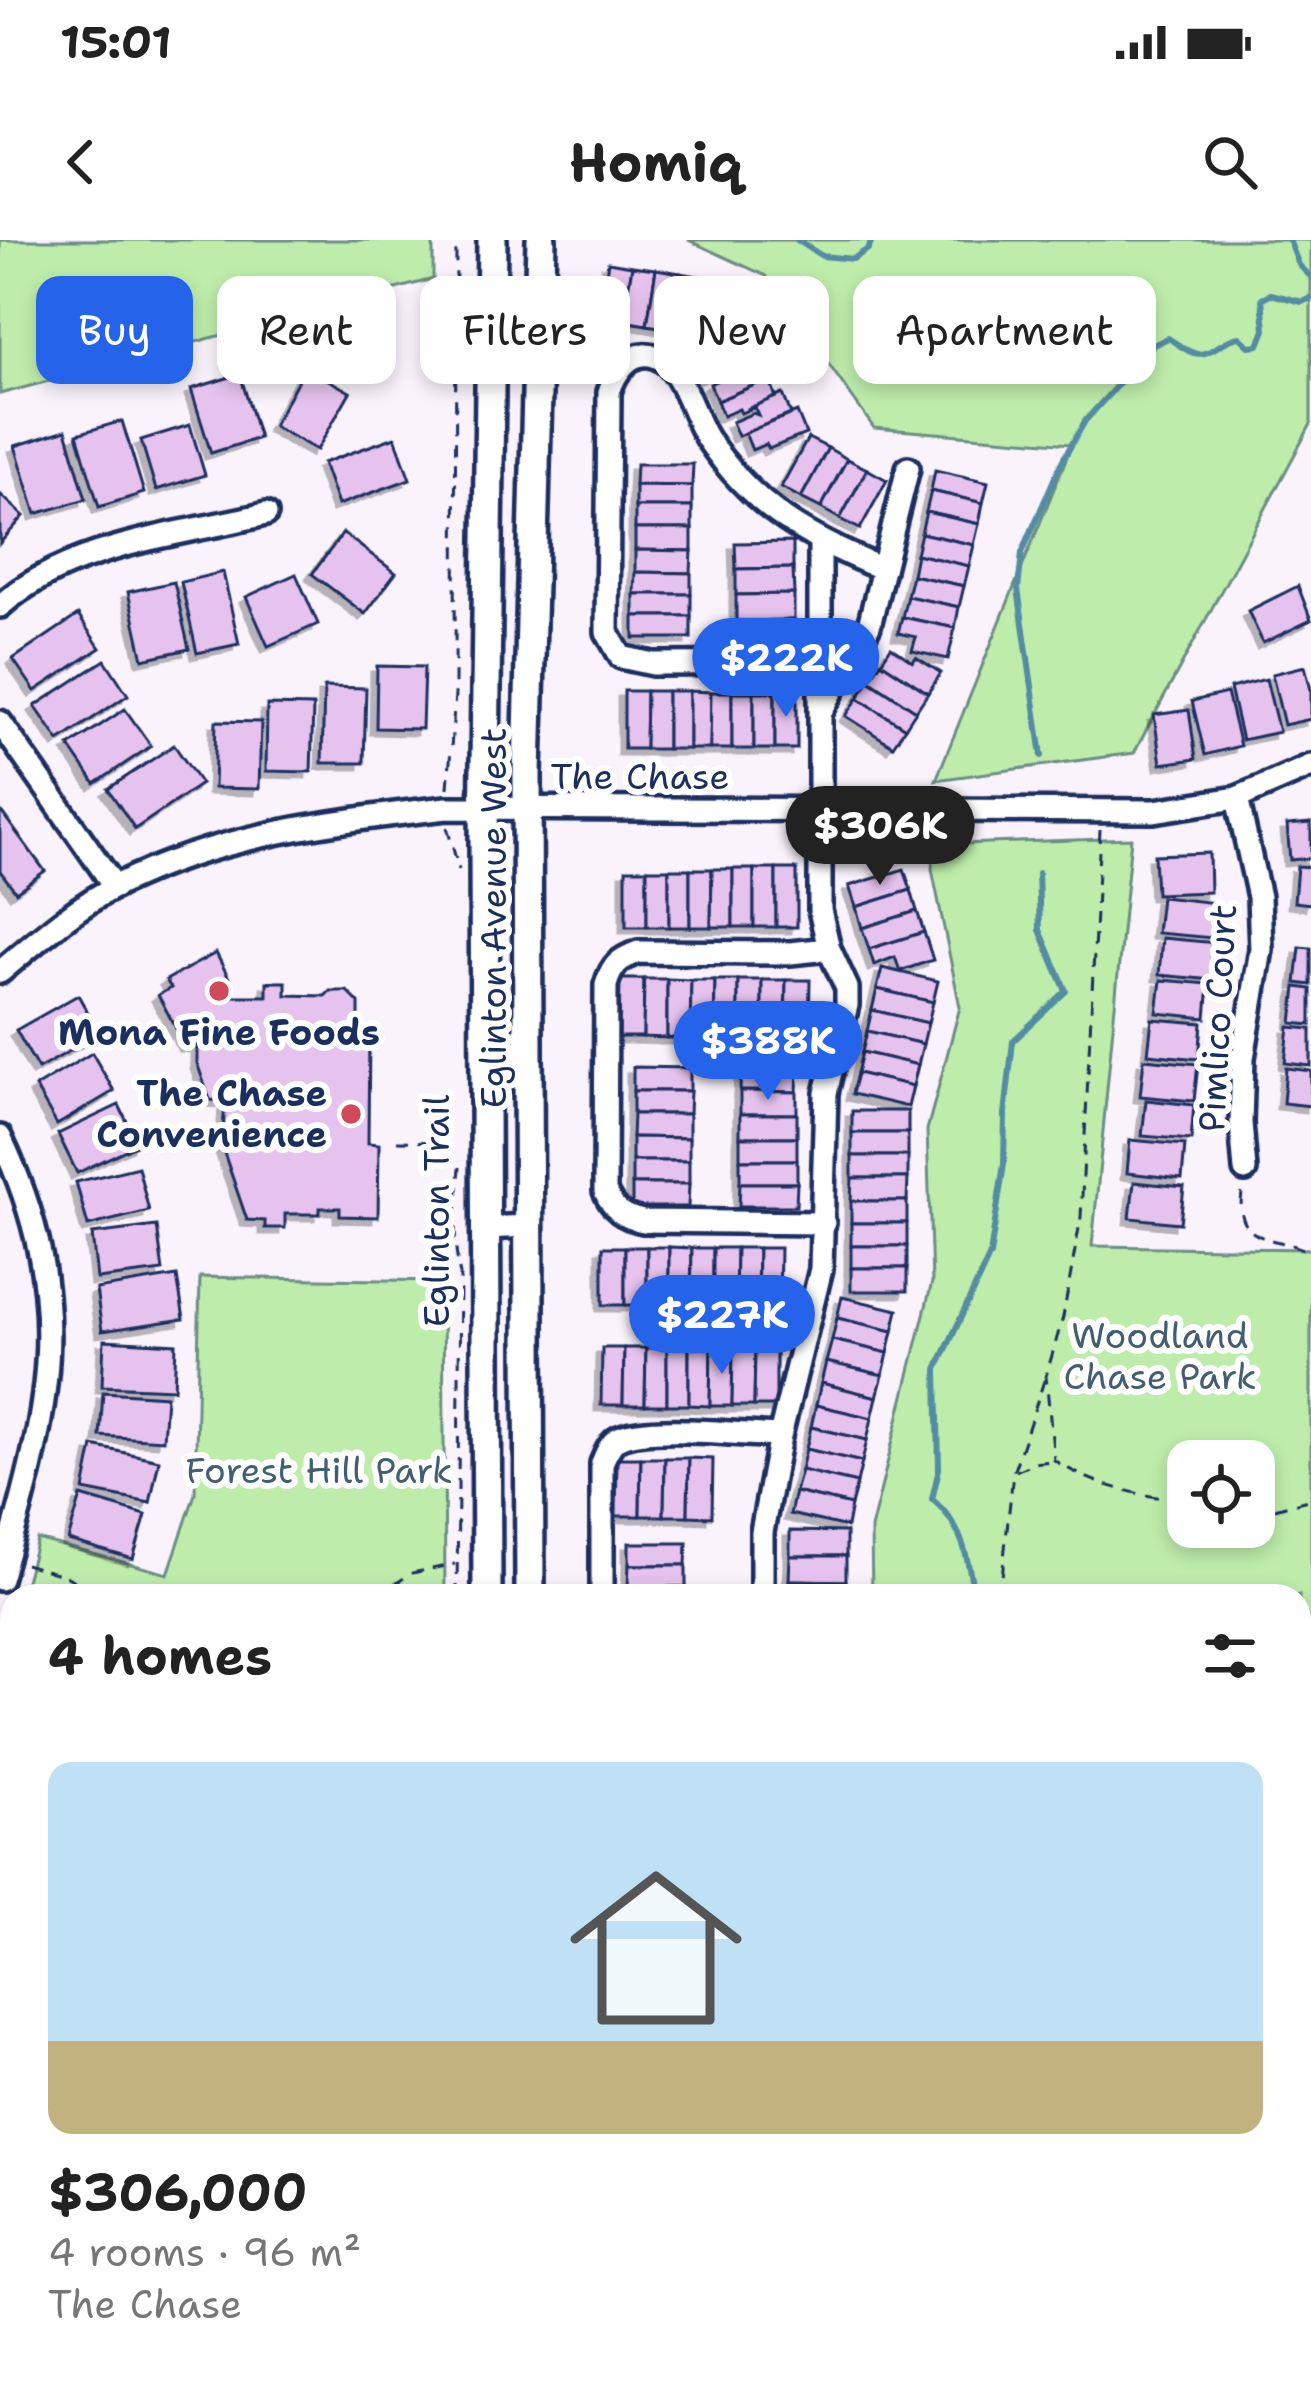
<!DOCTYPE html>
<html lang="en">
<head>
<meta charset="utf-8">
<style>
  :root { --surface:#fff; --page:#f2f2f2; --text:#222; --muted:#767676; --accent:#2563eb }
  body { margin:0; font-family:"Shantell Sans",sans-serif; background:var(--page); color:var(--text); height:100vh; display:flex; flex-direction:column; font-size:45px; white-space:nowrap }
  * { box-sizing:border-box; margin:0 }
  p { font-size:39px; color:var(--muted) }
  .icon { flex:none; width:66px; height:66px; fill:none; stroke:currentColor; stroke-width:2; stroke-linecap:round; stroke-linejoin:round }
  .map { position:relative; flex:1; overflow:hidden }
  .side { position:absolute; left:0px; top:1344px; width:1311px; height:804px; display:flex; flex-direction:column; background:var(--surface); border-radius:36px 36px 0 0; box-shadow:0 6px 18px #0003 }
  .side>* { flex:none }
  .guide { position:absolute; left:36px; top:36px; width:1239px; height:108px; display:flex; gap:24px }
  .tools { position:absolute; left:1167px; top:1200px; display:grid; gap:24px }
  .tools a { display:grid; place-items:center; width:108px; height:108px; border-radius:24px; background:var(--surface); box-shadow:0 6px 18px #0003; font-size:60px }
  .price { position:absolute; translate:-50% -102px; padding:0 27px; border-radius:42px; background:var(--accent); color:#fff; font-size:39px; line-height:78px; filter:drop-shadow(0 3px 6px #0008) }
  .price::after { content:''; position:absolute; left:50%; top:72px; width:36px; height:27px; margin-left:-18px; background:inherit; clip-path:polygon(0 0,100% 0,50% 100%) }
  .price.on { background:#222; color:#fff }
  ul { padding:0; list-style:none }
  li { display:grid; align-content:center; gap:24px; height:636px; padding:0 48px }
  li span { display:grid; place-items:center; height:372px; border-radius:24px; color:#555 }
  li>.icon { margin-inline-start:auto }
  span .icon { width:216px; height:216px; fill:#fffc; stroke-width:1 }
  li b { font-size:51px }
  h2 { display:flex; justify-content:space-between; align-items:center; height:144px; padding:0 48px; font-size:51px }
  .chip { padding:0 42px; border-radius:24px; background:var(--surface); box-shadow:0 6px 18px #0003; font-size:42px; line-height:108px }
  .chip.on { background:var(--accent); color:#fff }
  .status { display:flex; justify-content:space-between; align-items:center; height:84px; padding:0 60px; background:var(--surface); direction:ltr }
  .status svg { height:33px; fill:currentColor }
  header { display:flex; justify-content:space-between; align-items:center; height:156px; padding:0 48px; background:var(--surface); font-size:54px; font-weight:700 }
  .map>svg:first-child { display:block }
  .green { fill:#beedab; stroke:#6c8e84; stroke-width:3; fill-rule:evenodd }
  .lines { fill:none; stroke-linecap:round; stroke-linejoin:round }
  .stream { stroke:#538ca3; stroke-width:6 }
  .building { fill:#e6c3ee; stroke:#1b2f5e; stroke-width:3; filter:url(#shadow) }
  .minor-casing { stroke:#1b2f5e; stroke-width:30 }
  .major-casing { stroke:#1b2f5e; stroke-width:36 }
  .path { stroke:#1b2f5e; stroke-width:3; stroke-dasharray:12 9; stroke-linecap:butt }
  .minor { stroke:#fff; stroke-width:21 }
  .major { stroke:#fff; stroke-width:27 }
  .poi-dot { fill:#d1495b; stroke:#fff; stroke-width:4.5 }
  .labels { text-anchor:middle; stroke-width:12; stroke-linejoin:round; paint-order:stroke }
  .street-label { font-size:36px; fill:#1b2f5e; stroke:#fff }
  .poi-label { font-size:36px; font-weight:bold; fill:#1b2f5e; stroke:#fff }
  .park-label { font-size:36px; fill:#445e71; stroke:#fff }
</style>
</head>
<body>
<div class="status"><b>15:01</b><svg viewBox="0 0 49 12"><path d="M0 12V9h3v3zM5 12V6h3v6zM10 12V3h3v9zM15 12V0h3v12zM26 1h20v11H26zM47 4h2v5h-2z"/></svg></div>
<header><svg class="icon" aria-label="back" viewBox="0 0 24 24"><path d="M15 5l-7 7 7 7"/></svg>Homiq<svg class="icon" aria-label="search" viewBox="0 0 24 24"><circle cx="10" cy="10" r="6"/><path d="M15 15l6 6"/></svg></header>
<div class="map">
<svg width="1311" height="2148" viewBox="0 0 1311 2148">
  <defs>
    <filter id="shadow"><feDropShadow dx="-6" dy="6" stdDeviation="0" flood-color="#0004"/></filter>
  </defs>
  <rect width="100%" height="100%" fill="#faf3fc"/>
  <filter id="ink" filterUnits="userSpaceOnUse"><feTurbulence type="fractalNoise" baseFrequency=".00833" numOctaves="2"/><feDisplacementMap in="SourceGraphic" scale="24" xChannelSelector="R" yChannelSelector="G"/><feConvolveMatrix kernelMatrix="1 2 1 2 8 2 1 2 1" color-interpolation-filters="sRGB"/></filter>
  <g filter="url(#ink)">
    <!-- green -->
    <g class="green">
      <path d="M0 0H433V39L0 154Z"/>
      <path d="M688 0H1311V184L1134 513 936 540 1072 204 874 188 766 36Z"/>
      <path d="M1131 598 1092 1006 1311 1009V1677L1299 1675V1356H872L871 1289 932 1042 927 890 960 767 932 629 934 605ZM1188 1221H1254V1287H1188Z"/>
      <path d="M200 1037 443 1041 445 1356H22L37 1299 168 1334 195 1254Z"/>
      <path d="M12 1392V1596L0 1592V1435Z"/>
      <path d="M682 2136H896L887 2148H684Z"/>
      <path d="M942 2136H1095L1106 2148H932Z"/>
    </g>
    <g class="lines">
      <!-- stream -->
      <g class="stream">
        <path d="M797 0 822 16 853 19 868 9 872 0"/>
        <path d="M1289 0 1299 25 1311 37"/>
        <path d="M1042 516 1018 349 1022 313 1061 223 1085 181 1153 105 1168 98C1175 102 1186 111 1194 113 1210 118 1223 98 1240 97L1249 106 1259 105 1265 90 1262 58 1271 54 1302 62 1311 58"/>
        <path d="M974 1356C968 1318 963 1285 932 1259L939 1229 937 1129 990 1015 1004 924 1005 874 1013 801 1066 751 1040 690 1038 633"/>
        <path d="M794 2148 807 2136"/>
      </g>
    </g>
    <!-- building -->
    <g class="building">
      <path d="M608 22 632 26 623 81 599 77Z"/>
      <path d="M632 26 656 29 647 85 623 81Z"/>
      <path d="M656 29 680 33 671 89 647 85Z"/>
      <path d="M680 33 704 37 695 92 671 89Z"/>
      <path d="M739 72 752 98 699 120 693 105 713 97 708 85Z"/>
      <path d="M752 98 760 118 705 137 698 120Z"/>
      <path d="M760 118 769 139 717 161 710 144Z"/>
      <path d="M305 127 350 152 317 210 273 186Z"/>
      <path d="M240 134 259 198 211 213 191 149Z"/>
      <path d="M769 139 776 157 741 173 739 169 723 176 717 161Z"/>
      <path d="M783 154 791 174 738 196 732 182 753 173 758 175 755 168 747 169Z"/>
      <path d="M797 172 806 194 769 209 766 204 752 210 745 193Z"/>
      <path d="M122 181 144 253 99 267 77 194Z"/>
      <path d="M190 185 205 235 156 250 141 200Z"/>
      <path d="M66 190 86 259 36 274 15 206Z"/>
      <path d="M395 197 410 239 338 265 323 223Z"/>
      <path d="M808 198 828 208 801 258 781 247Z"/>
      <path d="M828 208 847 219 821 268 801 258Z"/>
      <path d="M847 219 867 229 840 279 821 268Z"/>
      <path d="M636 224H693L692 246 635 245Z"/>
      <path d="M867 229 887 240 860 289 840 279Z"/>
      <path d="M935 230 988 242 983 263 931 251Z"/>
      <path d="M635 245 692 246V267H635Z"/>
      <path d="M931 251 983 263 979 284 926 272Z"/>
      <path d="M0 254 24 276 0 303Z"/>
      <rect x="635" y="267" width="57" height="22"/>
      <path d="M926 272 979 284 974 305 921 293Z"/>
      <path d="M635 289H692V311L635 310Z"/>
      <path d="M343 293 396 333 365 374 312 334Z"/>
      <path d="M921 293 974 305 969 326 916 314Z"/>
      <path d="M793 302V328L736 329 735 303Z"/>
      <path d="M635 310 692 311 691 333 635 332Z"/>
      <path d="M916 314 969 326 964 346 912 335Z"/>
      <path d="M793 328 794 354 736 355V329Z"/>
      <path d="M223 332 239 404 197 413 181 342Z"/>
      <path d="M635 332 691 333V354H634Z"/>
      <path d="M296 334 318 384 268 406 246 357Z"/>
      <path d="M912 335 964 346 959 367 907 356Z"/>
      <path d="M174 342 189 409 143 419 128 352Z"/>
      <path d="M1298 346 1311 380 1263 403 1248 371Z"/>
      <rect x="634" y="354" width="57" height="22"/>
      <path d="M794 354V380L736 381V355Z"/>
      <path d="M907 356 959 367 955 388 902 377Z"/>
      <path d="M78 375 100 408 35 451 13 419Z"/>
      <rect x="634" y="376" width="57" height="22"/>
      <path d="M902 377 955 388 948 419 912 411 916 397 898 393Z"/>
      <path d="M794 380V407H737L736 381Z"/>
      <path d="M891 407 913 422 916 417 941 433 928 453 881 422Z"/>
      <path d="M105 420 128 455 59 501 35 466Z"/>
      <path d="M881 422 928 453 916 471 869 440Z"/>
      <path d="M377 426 424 427 422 489 376 488Z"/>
      <path d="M1305 426 1311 450V479L1284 485 1272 434Z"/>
      <path d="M1266 439 1279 492 1242 500 1230 448Z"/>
      <path d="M869 440 916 471 905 488 858 458Z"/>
      <path d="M324 447 366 448 364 523H322Z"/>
      <path d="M624 451H646L645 509H624Z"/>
      <path d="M646 451H667V509H645Z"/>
      <rect x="667" y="451" width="22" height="58"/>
      <path d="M689 451 711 452 710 509H689Z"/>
      <path d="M711 452H732V509H710Z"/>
      <rect x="732" y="452" width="22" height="57"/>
      <rect x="754" y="452" width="21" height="57"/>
      <rect x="775" y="452" width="22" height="57"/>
      <path d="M1227 453 1240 506 1205 515 1192 461Z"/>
      <path d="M858 458 905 488 893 506 846 476Z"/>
      <path d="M267 465 313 466 311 532 266 531Z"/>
      <path d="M125 469 151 506 95 544 69 506Z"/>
      <path d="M1189 470 1196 519 1161 524 1154 475Z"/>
      <path d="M216 481 261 482 259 549 214 548Z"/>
      <path d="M174 505 201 544 135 589 108 549Z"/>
      <path d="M0 570 45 631 16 652 0 631Z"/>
      <path d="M1311 583V618L1290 620 1287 585Z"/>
      <path d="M1209 613 1210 652 1156 654 1154 615Z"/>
      <path d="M1297 626 1311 627V664L1294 662Z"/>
      <rect x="626" y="629" width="21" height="58"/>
      <rect x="647" y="629" width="22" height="58"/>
      <rect x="669" y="629" width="21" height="58"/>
      <path d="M690 629H712L711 687H690Z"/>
      <path d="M712 629H733V687H711Z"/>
      <rect x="733" y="629" width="21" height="58"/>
      <rect x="754" y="629" width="22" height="58"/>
      <rect x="776" y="629" width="21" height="58"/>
      <path d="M904 629 911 650 856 667 849 646Z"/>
      <path d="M911 650 917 671 862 688 856 667Z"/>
      <path d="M1161 657 1217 663 1213 698 1157 693Z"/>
      <path d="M917 671 924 692 869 709 862 688Z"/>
      <path d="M924 692 933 720 900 731 895 717 874 725 869 709Z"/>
      <path d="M1162 698 1217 703 1213 740 1159 735Z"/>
      <path d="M1300 707 1311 708V745L1296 743Z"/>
      <path d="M216 713 232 744 225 747 230 756H267V742H286V755L325 756 330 751H347L359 763V780L352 787 369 789 368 903 379 904 378 977 340 976V968H320V974H285V988H265V981L247 980 222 907 225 861 210 860 197 823V806L185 805 158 755 171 748 166 740Z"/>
      <path d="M882 728 938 741 933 762 877 749Z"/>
      <path d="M620 739H644L643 797H619Z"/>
      <path d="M644 739H667V798L643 797Z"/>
      <path d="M667 739 691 740 690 798H667Z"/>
      <path d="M691 740H715L714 798H690Z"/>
      <path d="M715 740H738V798H714Z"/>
      <rect x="738" y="740" width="24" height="58"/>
      <path d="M762 740H786L785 798H762Z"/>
      <path d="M786 740H810L809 798H785Z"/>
      <path d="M1161 740 1209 744 1206 778 1157 773Z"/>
      <path d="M1296 747 1311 749V785L1292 783Z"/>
      <path d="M877 749 933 762 928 783 872 770Z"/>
      <path d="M78 755 100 794 38 829 16 790Z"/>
      <path d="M872 770 928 783 923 804 867 791Z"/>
      <path d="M1152 779 1202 783 1199 819 1148 814Z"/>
      <path d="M1289 787 1311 789V826L1285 823Z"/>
      <path d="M867 791 923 804 918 825 862 812Z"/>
      <path d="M862 812 918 825 913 846 857 833Z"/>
      <path d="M92 813 114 851 57 885 35 847Z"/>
      <path d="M1144 819 1198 824 1194 861 1140 856Z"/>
      <path d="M633 827 690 828V851H633Z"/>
      <path d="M741 828 798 829 797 852 740 851Z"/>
      <path d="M1286 828 1311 831V866L1283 863Z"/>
      <path d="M857 833 913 846 908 867 852 854Z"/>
      <path d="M633 851H690L689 874H633Z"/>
      <path d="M740 851 797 852V874H740Z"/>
      <path d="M1146 860 1194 865 1191 900 1142 896Z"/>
      <path d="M119 865 138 904 77 933 58 894Z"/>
      <rect x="852" y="871" width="56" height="22"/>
      <path d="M633 874H689V898L632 897Z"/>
      <rect x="740" y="874" width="57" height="23"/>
      <rect x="852" y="893" width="56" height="23"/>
      <path d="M632 897 689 898V921H632Z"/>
      <rect x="740" y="897" width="57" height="23"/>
      <path d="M1130 900 1185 905 1182 939 1127 933Z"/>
      <rect x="852" y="916" width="56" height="22"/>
      <rect x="740" y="920" width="57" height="23"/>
      <rect x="632" y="921" width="57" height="23"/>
      <path d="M138 927 149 971 88 986 76 942Z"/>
      <path d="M852 938H908L907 961H851Z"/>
      <path d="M1134 942 1184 947 1180 983 1130 978Z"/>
      <path d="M740 943H797L796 966H739Z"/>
      <path d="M632 944H689L688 967H632Z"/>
      <rect x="851" y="961" width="56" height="22"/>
      <rect x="851" y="983" width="56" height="23"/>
      <path d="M157 986 163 1031 97 1039 92 994Z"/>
      <rect x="851" y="1006" width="56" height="22"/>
      <rect x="603" y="1007" width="22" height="58"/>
      <rect x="625" y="1007" width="22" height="58"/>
      <rect x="647" y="1007" width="22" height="58"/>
      <path d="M669 1007 692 1008 691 1065H669Z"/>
      <path d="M692 1008H713V1065H691Z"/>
      <path d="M713 1008H736L735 1066 713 1065Z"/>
      <path d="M736 1008H758L757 1065 735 1066Z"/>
      <path d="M758 1008H780L779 1066 757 1065Z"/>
      <rect x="851" y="1028" width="56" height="23"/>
      <path d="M177 1036 184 1079 102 1091 96 1049Z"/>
      <path d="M842 1057 898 1070 893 1091 837 1078Z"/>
      <path d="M837 1078 893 1091 888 1113 832 1100Z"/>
      <path d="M104 1100 176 1104 174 1149 102 1146Z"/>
      <path d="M832 1100 888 1113 883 1135 826 1122Z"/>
      <path d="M602 1108H624L623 1165H601Z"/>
      <path d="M624 1108H646L645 1165H623Z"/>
      <path d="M646 1108H667V1165H645Z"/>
      <rect x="667" y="1108" width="22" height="57"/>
      <path d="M689 1108H711L710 1166 689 1165Z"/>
      <path d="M711 1108H733L732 1166H710Z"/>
      <path d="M733 1108 755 1109 754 1166H732Z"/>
      <path d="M755 1109H776V1166H754Z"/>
      <path d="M826 1122 883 1135 877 1157 821 1143Z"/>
      <path d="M821 1143 877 1157 872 1178 816 1165Z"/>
      <path d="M103 1152 166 1156 163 1200 100 1196Z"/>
      <path d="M816 1165 872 1178 867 1200 811 1187Z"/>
      <path d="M811 1187 867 1200 862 1222 806 1209Z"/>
      <path d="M93 1206 159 1220 150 1263 84 1250Z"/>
      <path d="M806 1209 862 1222 857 1243 801 1230Z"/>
      <path d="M617 1218H641L640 1276H616Z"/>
      <path d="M641 1218H665L664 1276H640Z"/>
      <path d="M665 1218H689L688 1276H664Z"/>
      <path d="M689 1218 713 1219 712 1277 688 1276Z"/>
      <path d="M801 1230 857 1243 851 1265 795 1252Z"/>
      <path d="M795 1252 851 1265 847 1287 790 1274Z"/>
      <path d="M81 1256 146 1275 133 1319 68 1300Z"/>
      <path d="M790 1291 846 1292V1316H790Z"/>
      <path d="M629 1303H687L686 1325H629Z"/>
      <path d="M790 1316H846V1341L789 1340Z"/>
      <path d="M629 1325H686V1347L628 1346Z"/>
      <path d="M789 1340 846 1341V1356H789Z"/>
      <path d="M628 1346 686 1347V1356H628Z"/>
      <path d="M0 1599 12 1602V1647L0 1643Z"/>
      <path d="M0 1654 12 1657V1683L7 1701 0 1699Z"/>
      <path d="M1299 1854 1311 1856V1910L1299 1908Z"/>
      <path d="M0 1991 12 1995V2040L0 2037Z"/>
      <path d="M1299 2000 1311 2014V2045L1300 2054Z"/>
      <path d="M63 2136H106L111 2142 104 2148H49Z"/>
    </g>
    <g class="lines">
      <!-- minor casing -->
      <g class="minor-casing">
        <g id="minor">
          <path d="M0 366C68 305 179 295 266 274"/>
          <path d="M821 423 653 424 621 417 607 392 609 152C615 133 630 109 654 116 683 125 692 177 708 200 755 269 807 298 883 329L908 228"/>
          <path d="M821 472 869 386 883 329"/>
          <path d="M0 482 115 647"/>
          <path d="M1237 558 1259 657 1261 709 1243 818 1241 883 1245 930"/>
          <path d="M0 732C37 701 75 667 118 645 218 595 337 580 447 568L1154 571 1237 558 1311 526"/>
          <path d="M0 897C78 1061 48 1175 0 1339"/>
          <path d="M824 983 643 981C623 977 613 970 605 951L606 745C612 725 619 719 638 712L790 713 829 709"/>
          <path d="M485 988 529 986"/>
          <path d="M602 1356V1223C606 1214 609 1205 617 1199 643 1183 746 1195 780 1196"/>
          <path d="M762 1356V1292L780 1196 821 1029 826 853 847 765V748L829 709 820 670V304"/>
          <path d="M1299 1806 1311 1807"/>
          <path d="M1299 2115 1311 2105"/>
          <path d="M241 2136 293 2148"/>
          <path d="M1141 2136 1151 2148"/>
          <path d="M912 2148 921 2136"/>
          <path d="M1261 2148 1275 2136"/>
        </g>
      </g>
      <!-- major casing -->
      <g class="major-casing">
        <g id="major">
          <path d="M487 1356 484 599 492 0"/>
          <path d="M530 1356 527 534 541 0"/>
          <path d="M492 2136V2148"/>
          <path d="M536 2136V2148"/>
        </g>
      </g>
      <!-- path -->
      <g class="path">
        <path d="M448 548 455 455 456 0"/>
        <path d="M447 587 459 630"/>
        <path d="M1100 590 1081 977 1063 1077 1046 1136 1054 1220C1094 1247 1141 1255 1188 1262"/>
        <path d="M397 901 447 902"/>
        <path d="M1242 953C1234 1009 1279 994 1311 1013"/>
        <path d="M1016 1231 1034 1223 1052 1221"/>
        <path d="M1254 1270H1271L1311 1259"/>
        <path d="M25 1324 66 1336 98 1356"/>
        <path d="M97 1351 124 1356"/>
        <path d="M223 1356H269"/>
        <path d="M376 1356 412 1333 455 1324"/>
        <path d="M457 1356 460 1035C451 993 457 969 460 927"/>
        <path d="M1000 1356 1013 1233 1045 1138"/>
        <path d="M1302 1783 1311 1732"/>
        <path d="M1075 2136 1076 2148"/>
        <path d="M943 2143 950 2148H965"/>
      </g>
      <!-- minor -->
      <use href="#minor" class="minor"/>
      <!-- major -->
      <use href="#major" class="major"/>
    </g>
  </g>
  <!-- markers -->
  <g class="poi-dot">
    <circle cx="219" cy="751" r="12"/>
    <circle cx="351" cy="874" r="12"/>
  </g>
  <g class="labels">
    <!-- street labels -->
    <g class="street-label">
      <text x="640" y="549">The Chase</text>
      <text transform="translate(493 678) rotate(-90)" y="13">Eglinton Avenue West</text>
      <text transform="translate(1217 778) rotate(-87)" y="13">Pimlico Court</text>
      <text transform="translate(436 971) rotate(-90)" y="13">Eglinton Trail</text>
    </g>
    <!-- poi labels -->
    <g class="poi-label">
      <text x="219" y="805">Mona Fine Foods</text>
      <text x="327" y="866" text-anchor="end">The Chase<tspan x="327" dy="41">Convenience</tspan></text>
    </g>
    <!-- park labels -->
    <g class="park-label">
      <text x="1160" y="1108">Woodland<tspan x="1160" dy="41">Chase Park</tspan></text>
      <text x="319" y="1243">Forest Hill Park</text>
    </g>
  </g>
</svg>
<div class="tools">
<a><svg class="icon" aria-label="locate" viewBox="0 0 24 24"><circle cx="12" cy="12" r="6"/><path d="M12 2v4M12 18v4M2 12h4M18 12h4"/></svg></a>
</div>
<b class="price" style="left:786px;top:480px">$222K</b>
<b class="price on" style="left:880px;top:648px">$306K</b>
<b class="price" style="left:768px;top:863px">$388K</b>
<b class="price" style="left:722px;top:1137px">$227K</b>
<div class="guide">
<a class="chip on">Buy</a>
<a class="chip">Rent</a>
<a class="chip">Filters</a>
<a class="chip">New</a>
<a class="chip">Apartment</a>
</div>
<section class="side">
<h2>4 homes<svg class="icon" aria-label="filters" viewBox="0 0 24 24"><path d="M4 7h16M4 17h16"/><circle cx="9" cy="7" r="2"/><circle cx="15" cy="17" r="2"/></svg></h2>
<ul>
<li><span style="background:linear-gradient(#bfe0f5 75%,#c2b280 0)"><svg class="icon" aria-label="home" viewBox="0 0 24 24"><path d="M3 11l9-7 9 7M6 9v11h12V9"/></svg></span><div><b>$306,000</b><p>4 rooms · 96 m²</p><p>The Chase</p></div></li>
</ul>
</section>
</div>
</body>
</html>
